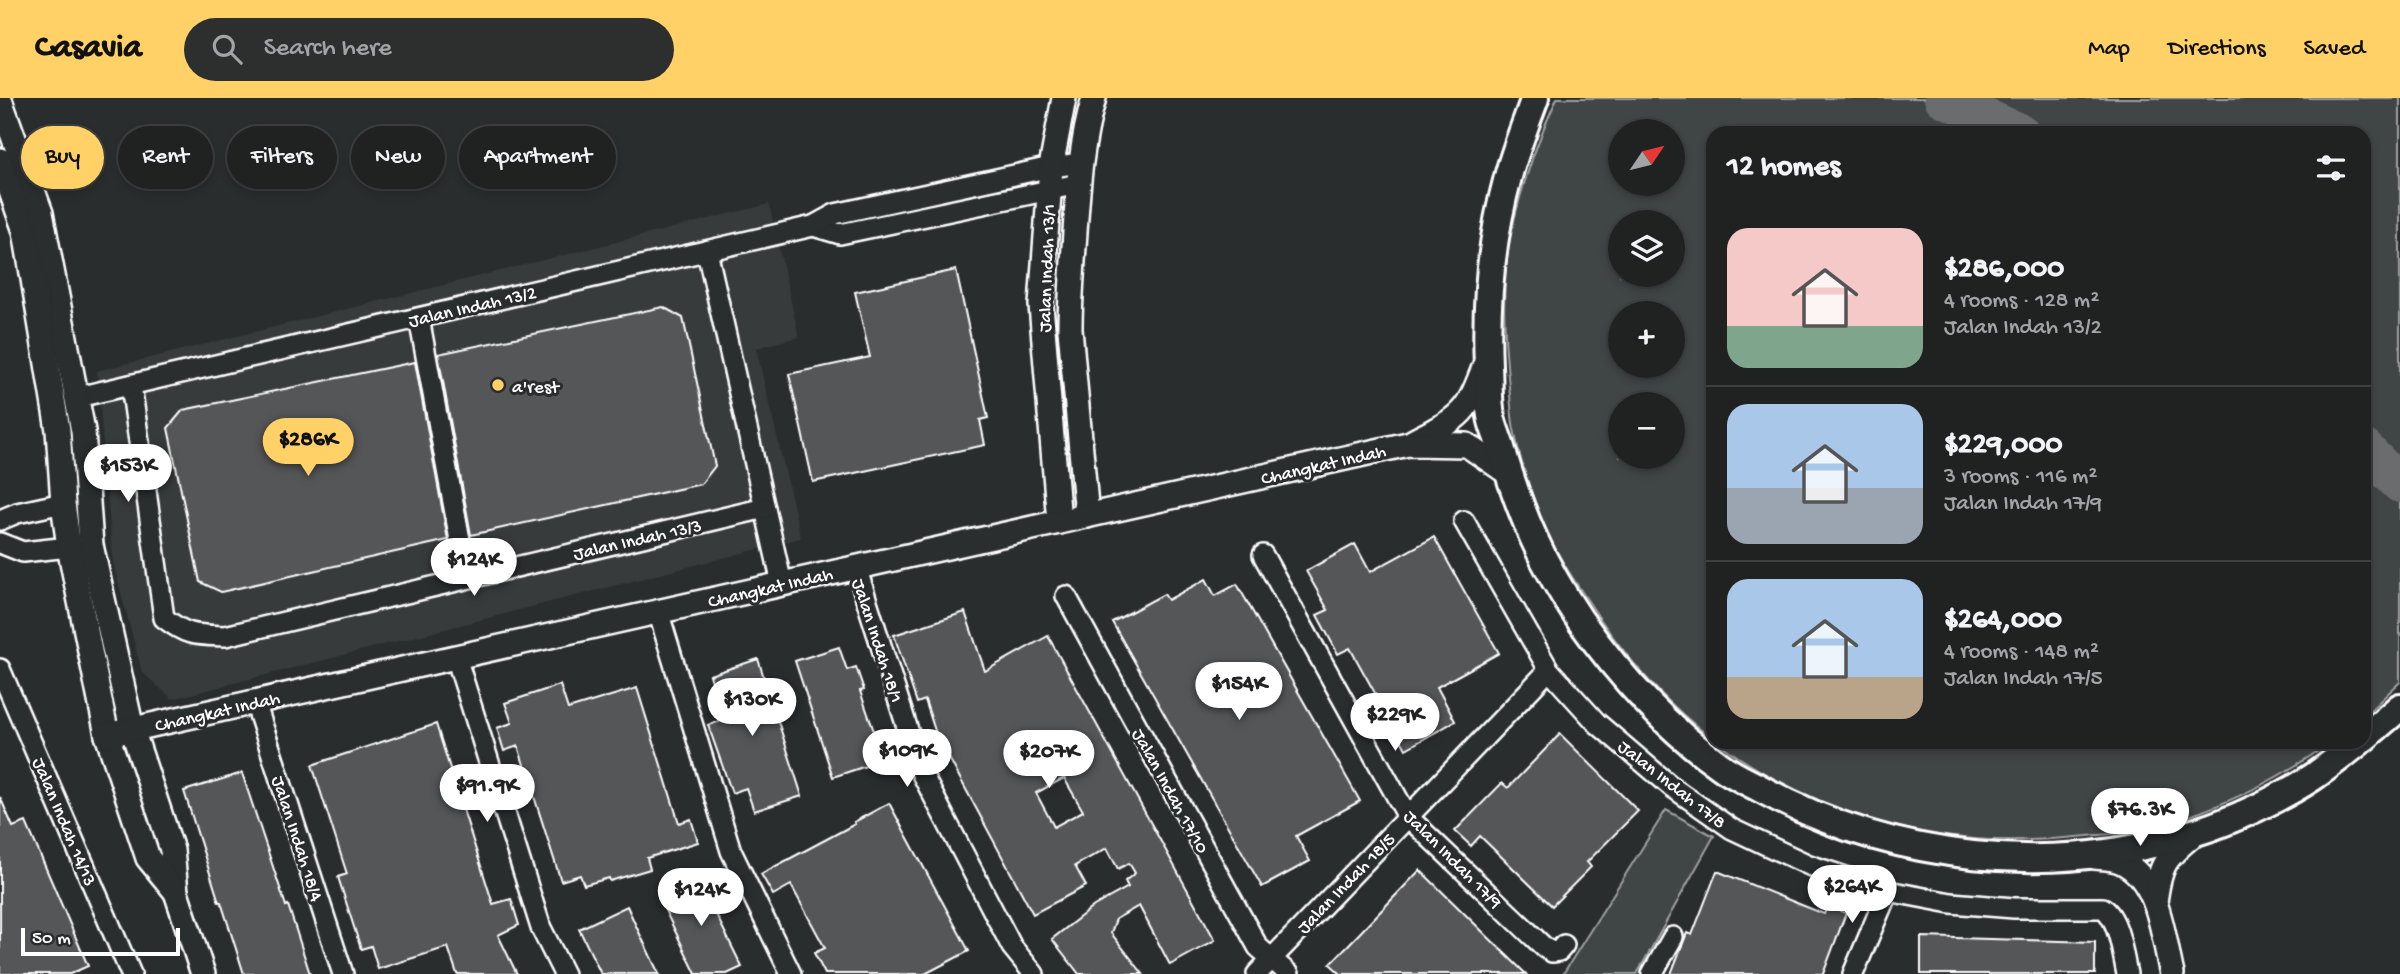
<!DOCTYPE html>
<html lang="en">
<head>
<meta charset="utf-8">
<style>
  :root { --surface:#202222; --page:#2d2f2f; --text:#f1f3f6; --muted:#a2a4a5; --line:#3d3f40; --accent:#ffd166 }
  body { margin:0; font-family:"Gochi Hand",sans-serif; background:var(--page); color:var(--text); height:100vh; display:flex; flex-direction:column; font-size:26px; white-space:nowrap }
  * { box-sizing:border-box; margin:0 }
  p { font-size:23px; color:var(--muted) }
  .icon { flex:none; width:38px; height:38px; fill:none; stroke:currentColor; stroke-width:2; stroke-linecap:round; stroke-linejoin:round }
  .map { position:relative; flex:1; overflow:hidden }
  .side { position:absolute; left:1706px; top:28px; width:665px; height:623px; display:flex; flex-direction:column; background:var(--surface); border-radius:21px; box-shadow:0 4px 10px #0003,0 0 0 2px var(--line) }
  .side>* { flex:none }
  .banner { position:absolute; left:21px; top:28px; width:665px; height:63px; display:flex; gap:14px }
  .needle { width:46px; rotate:55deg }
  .controls { position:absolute; left:1608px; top:21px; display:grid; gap:14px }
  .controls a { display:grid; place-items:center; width:77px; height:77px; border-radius:50%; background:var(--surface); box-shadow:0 4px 10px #0003,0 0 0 2px var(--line); font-size:35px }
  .scale { position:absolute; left:21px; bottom:18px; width:159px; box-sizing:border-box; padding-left:7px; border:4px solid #fff; border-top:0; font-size:19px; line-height:24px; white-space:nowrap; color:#fff; -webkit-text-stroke:5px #2a2d2e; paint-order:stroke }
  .price { position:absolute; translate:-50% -60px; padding:0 16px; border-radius:24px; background:#fff; color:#222; font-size:23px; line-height:46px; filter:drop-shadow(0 2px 4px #0008) }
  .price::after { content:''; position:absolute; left:50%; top:42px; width:21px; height:16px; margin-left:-10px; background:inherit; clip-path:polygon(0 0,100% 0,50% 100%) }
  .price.on { background:var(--accent); color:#111 }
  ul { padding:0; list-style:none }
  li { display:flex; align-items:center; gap:21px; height:175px; padding:0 21px }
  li+li { border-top:2px solid var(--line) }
  li span { display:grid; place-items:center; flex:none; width:196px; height:140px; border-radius:21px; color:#555 }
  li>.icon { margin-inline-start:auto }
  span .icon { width:84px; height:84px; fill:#fffc; stroke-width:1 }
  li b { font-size:30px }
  h2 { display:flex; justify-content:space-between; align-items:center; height:84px; padding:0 21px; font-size:30px }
  .pill { padding:0 24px; border-radius:32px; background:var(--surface); box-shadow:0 4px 10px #0003,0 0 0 2px var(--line); font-size:24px; line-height:63px }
  .pill.on { background:var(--accent); color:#111 }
  header { display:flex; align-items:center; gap:42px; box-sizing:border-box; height:98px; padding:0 35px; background:var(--accent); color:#111 }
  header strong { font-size:33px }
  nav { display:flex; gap:38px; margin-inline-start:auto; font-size:24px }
  .search { width:490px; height:63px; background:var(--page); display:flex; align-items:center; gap:18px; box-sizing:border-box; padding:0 24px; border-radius:38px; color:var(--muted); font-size:26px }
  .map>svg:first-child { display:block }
  .built { fill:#373a3b }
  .green { fill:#414445; stroke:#a0a2a2; stroke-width:2; fill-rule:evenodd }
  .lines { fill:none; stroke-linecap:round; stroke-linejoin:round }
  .river { stroke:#6a6c6d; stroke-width:38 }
  .building { fill:#555758; stroke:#fff; stroke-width:2; fill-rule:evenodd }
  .minor-casing { stroke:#fff; stroke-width:24 }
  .tertiary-casing { stroke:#fff; stroke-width:28 }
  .secondary-casing { stroke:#fff; stroke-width:32 }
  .minor { stroke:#2a2d2e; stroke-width:19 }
  .tertiary { stroke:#2a2d2e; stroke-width:23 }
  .secondary { stroke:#2a2d2e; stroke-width:26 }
  .poi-dot { fill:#ffd166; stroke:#2a2d2e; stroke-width:2.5 }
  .labels { text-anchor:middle; stroke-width:6; stroke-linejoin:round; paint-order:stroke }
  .street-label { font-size:19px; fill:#fff; stroke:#2a2d2e }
  .poi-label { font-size:19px; fill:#fff; stroke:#2a2d2e; text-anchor:start }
</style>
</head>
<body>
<header>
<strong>Casavia</strong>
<div class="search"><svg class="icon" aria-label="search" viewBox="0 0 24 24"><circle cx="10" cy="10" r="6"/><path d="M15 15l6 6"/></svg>Search here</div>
<nav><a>Map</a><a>Directions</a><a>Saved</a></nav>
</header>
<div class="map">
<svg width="2400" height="876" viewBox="0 0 2400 876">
  <rect width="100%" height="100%" fill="#2a2d2e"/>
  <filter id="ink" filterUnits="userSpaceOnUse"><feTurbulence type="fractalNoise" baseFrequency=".0143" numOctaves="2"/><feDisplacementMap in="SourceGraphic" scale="14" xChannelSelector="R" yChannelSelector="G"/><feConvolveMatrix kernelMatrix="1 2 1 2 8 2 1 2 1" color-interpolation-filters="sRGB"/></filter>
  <g filter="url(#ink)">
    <!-- built -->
    <path class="built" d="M769 106 799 239 756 250 801 440 172 601 142 574 113 465 97 273Z"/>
    <!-- green -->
    <g class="green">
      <path d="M1557 0H2400V584L2364 618V35H1713V641C1668 608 1630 564 1598 518 1583 495 1565 471 1553 446 1536 410 1521 369 1514 331 1511 317 1511 302 1509 289 1504 240 1501 189 1510 141 1520 92 1536 45 1557 0ZM1620 33H1673V86H1620ZM1620 124H1673V177H1620ZM1620 215H1673V268H1620ZM1620 306H1673V359H1620Z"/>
      <path d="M1717 644H2331C2274 685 2209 716 2140 732 2123 736 2104 736 2087 738 2039 743 1988 745 1939 737 1861 725 1780 691 1717 644Z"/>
      <path d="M1666 712 1714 738 1637 876H1563Z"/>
    </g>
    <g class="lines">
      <!-- river -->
      <g class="river">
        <path d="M1943 0 2021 35"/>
        <path d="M2364 350 2400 386"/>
      </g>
    </g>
    <!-- building -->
    <g class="building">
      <path d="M956 172 988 320 980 322 985 347 813 384 789 276 870 259 855 194Z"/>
      <path d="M663 209 683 220 715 368 701 386 471 437 438 256Z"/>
      <path d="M415 264 448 442 221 494 200 484 168 330 183 312Z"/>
      <path d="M1434 439 1499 555 1437 589 1455 623 1406 651 1350 550 1338 556 1317 517 1328 512 1306 473 1355 446 1370 474Z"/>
      <path d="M1206 481 1215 498 1237 486 1360 703 1296 738 1310 763 1262 789 1112 524 1164 496 1168 502Z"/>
      <path d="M965 514 985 573 1048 538 1215 842 1170 867 1139 808 1116 821 1111 835 1143 876H1079L1052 841 1094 808 1128 789 1125 783 1135 775 1129 765 1118 771 1107 750 1075 768 1086 788 1033 816 942 647 940 648 925 602 917 605 894 537ZM1064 680 1083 713 1054 729 1036 695Z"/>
      <path d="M839 549 847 572 856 569 864 592 860 593 884 662 833 679 795 563Z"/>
      <path d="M758 561 802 698 754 713 746 690 732 695 708 627 724 622 710 577Z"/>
      <path d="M560 587 568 611 637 590 679 725 691 721 698 744 647 760 650 771 610 783 609 780 584 787 580 777 561 783 518 648 504 653 497 630 512 625 505 605Z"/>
      <path d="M436 626 493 806 511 801 519 827 498 837 517 876H457L448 849 378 871 371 848 361 851 353 826 338 779 347 776 312 667Z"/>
      <path d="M1560 636 1638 713 1587 764 1591 769 1552 808 1480 738 1471 748 1455 733 1502 685 1508 690Z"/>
      <path d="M242 675 286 808 288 807 310 876H244L221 804H219L184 693Z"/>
      <path d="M0 699 13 729 26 724 88 868 70 876H0Z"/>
      <path d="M889 705 969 853 925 876H825L814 855 825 850 791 787 773 797 761 776 855 726 854 724Z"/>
      <path d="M1420 772 1482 833 1526 876H1341L1330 866Z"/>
      <path d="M1717 773 1824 816 1828 808 1846 815 1823 876H1671L1687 835 1692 837Z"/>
      <path d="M710 777 721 799 710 804 742 869 727 876H696L660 802Z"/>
      <path d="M627 808 637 830 659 876H601L579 831Z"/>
      <path d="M1921 839 2095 844V876H1921Z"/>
    </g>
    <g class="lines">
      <!-- minor casing -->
      <g class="minor-casing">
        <g id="minor">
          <path d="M813 128 840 136 1078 86"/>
          <path d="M707 153 782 486"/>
          <path d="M419 220 467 480"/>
          <path d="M131 287 164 520C187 538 195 537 225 538L765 410"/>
          <path d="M78 299 813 128 835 116 1051 69 1081 65"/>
          <path d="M0 422 17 415 63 405"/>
          <path d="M1464 423 1549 572 1597 625 1672 689 1732 731 1809 767 1888 793 1951 805 2014 810H2103C2119 820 2123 858 2127 876"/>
          <path d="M0 445 23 454 69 449"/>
          <path d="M1263 457 1408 719 1545 850 1552 854 1559 853 1564 847"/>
          <path d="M856 469 922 676 1012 849 1034 876"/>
          <path d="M1066 498 1258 849 1289 876"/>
          <path d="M658 513 731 753 791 876"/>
          <path d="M456 559 541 830 564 876"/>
          <path d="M0 571 131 876"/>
          <path d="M255 604 343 876"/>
          <path d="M1257 876 1549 572"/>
          <path d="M1652 876 1673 839"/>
          <path d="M1853 876 1888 793"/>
        </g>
      </g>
      <!-- tertiary casing -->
      <g class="tertiary-casing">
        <g id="tertiary">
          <path d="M0 2 41 115 83 333 91 447 132 631 172 752 176 794 203 876"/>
          <path d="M0 62 25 133 58 332 63 405 69 449 107 637 148 760 176 794"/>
          <path d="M1414 343C1463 318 1467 316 1486 264"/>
          <path d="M1087 418 1070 231C1070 199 1073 166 1075 134 1078 89 1081 44 1094 0"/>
          <path d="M1059 424 1041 207 1051 69 1064 0"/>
          <path d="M107 637 1408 346 1467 347 1508 375"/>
          <path d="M2095 759C2104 760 2114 760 2122 764 2160 782 2163 840 2172 876"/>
          <path d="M2155 804C2160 766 2165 759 2195 735"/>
        </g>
      </g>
      <!-- secondary casing -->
      <g class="secondary-casing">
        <g id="secondary">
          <path d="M1535 0C1526 25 1516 50 1509 75 1492 137 1485 203 1488 268 1489 284 1488 302 1491 318 1493 330 1499 341 1502 353 1521 417 1542 466 1580 522 1619 577 1664 628 1719 667 1732 677 1748 684 1763 692 1894 763 2053 781 2196 734 2232 723 2281 700 2313 679 2329 668 2344 656 2359 644"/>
          <path d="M2364 640 2400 609"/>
        </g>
      </g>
      <!-- minor -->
      <use href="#minor" class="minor"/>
      <!-- tertiary -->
      <use href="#tertiary" class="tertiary"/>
      <!-- secondary -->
      <use href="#secondary" class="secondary"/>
    </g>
  </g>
  <!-- markers -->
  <circle class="poi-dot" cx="498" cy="287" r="7"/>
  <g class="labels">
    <!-- street labels -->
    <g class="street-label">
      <text transform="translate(1045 170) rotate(-88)" y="7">Jalan Indah 13/1</text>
      <text transform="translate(472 207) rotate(-13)" y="7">Jalan Indah 13/2</text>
      <text transform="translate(1323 365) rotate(-13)" y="7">Changkat Indah</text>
      <text transform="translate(637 440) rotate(-13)" y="7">Jalan Indah 13/3</text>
      <text transform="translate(770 488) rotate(-13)" y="7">Changkat Indah</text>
      <text transform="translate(879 542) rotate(72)" y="7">Jalan Indah 18/1</text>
      <text transform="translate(217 612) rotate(-13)" y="7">Changkat Indah</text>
      <text transform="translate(1673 685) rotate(38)" y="7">Jalan Indah 17/8</text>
      <text transform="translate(1172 692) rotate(61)" y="7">Jalan Indah 17/10</text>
      <text transform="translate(66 723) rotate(67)" y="7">Jalan Indah 14/13</text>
      <text transform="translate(299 740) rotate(72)" y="7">Jalan Indah 18/4</text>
      <text transform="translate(1454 760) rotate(45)" y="7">Jalan Indah 17/9</text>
      <text transform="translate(1345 784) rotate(-46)" y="7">Jalan Indah 18/5</text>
    </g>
    <!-- poi labels -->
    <g class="poi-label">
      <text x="512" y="294">a'rest</text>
    </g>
  </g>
</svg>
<div class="controls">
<a><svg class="needle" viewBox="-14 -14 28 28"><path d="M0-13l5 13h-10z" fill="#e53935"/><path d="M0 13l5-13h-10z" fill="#a2a4a5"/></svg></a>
<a><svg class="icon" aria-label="layers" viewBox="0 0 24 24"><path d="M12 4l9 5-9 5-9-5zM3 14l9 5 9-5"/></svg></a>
<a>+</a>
<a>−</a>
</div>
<div class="scale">50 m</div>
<b class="price on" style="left:308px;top:380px">$286K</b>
<b class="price" style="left:128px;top:406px">$153K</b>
<b class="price" style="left:474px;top:500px">$124K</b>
<b class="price" style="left:1239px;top:624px">$154K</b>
<b class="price" style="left:752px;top:640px">$130K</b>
<b class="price" style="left:1395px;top:655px">$229K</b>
<b class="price" style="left:907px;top:691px">$109K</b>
<b class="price" style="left:1049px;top:692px">$207K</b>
<b class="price" style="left:487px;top:726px">$91.9K</b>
<b class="price" style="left:2140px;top:750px">$76.3K</b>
<b class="price" style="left:1852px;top:827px">$264K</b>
<b class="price" style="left:701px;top:830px">$124K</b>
<div class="banner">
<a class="pill on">Buy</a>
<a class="pill">Rent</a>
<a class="pill">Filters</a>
<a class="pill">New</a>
<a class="pill">Apartment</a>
</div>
<section class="side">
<h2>12 homes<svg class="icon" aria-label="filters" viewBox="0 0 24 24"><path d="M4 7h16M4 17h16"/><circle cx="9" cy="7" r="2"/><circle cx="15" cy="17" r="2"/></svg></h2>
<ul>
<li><span style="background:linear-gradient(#f6c9c9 70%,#7fa58c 0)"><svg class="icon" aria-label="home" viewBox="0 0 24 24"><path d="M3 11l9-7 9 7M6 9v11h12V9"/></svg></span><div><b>$286,000</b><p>4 rooms · 128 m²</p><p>Jalan Indah 13/2</p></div></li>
<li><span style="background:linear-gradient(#a9c7e8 60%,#9aa5b1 0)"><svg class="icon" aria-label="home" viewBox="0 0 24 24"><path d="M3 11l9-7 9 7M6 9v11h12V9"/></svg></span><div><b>$229,000</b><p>3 rooms · 116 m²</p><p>Jalan Indah 17/9</p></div></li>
<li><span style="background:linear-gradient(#a9c7e8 70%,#b9a48a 0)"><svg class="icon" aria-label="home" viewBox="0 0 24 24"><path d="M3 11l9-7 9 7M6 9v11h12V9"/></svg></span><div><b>$264,000</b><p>4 rooms · 148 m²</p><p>Jalan Indah 17/5</p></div></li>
</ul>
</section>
</div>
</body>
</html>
